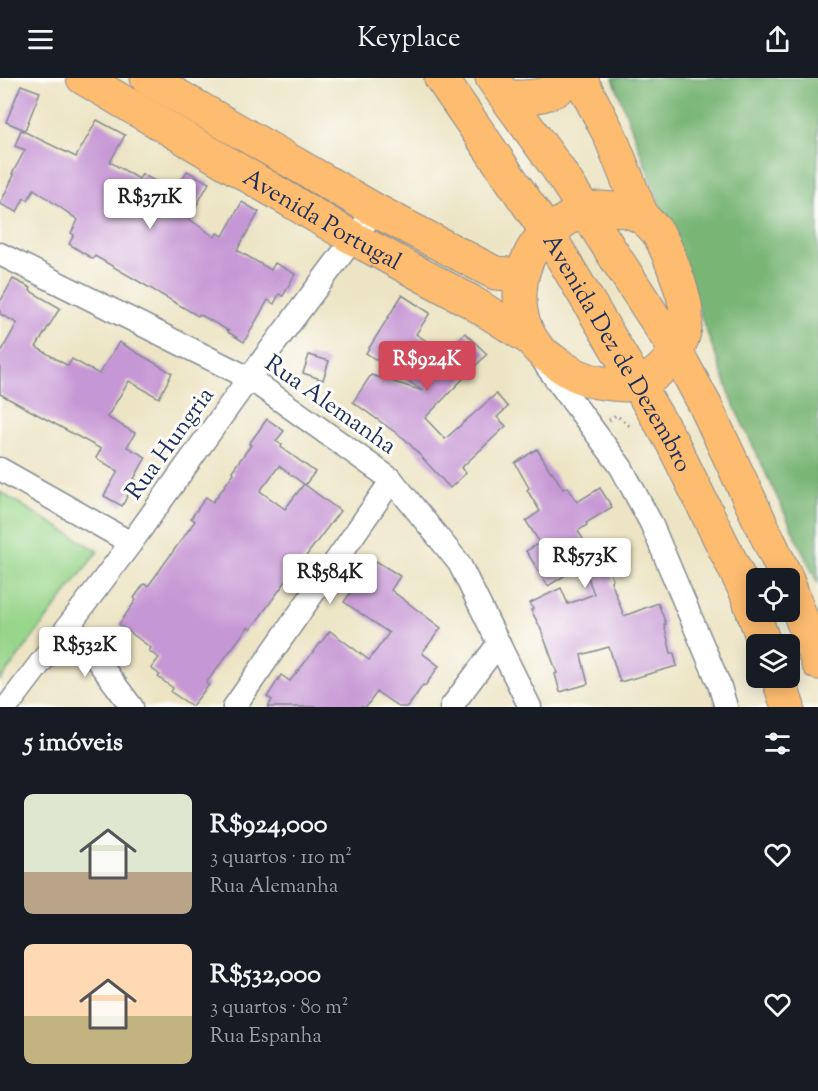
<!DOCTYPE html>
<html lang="pt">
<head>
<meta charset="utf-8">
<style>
  :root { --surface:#171b24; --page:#242831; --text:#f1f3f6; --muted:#9ea1a6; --accent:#d1495b }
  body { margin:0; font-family:"Sorts Mill Goudy",serif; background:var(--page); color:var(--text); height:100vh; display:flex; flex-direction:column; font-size:22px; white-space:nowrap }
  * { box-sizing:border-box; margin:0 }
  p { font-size:20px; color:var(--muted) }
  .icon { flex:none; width:33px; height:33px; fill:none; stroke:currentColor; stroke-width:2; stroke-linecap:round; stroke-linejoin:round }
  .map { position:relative; height:629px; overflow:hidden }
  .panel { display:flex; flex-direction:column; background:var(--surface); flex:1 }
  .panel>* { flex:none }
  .fabs { position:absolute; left:746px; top:490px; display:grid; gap:12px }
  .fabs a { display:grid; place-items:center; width:54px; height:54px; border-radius:9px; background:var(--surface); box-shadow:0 3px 15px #0003; font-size:30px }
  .price { position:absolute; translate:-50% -51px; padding:0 14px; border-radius:6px; background:#fff; color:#222; font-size:20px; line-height:39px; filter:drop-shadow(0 2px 3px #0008) }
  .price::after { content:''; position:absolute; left:50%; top:36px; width:18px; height:14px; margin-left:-9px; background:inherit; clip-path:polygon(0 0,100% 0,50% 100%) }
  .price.selected { background:var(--accent); color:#fff }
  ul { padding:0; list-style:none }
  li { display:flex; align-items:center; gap:18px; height:150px; padding:0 24px }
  li span { display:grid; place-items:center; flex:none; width:168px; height:120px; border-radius:9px; color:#555 }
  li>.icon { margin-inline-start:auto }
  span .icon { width:72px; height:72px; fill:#fffc; stroke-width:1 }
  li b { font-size:26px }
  h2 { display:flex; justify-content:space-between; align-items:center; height:72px; padding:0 24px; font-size:26px }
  header { display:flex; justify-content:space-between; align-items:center; height:78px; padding:0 24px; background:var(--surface); font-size:27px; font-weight:600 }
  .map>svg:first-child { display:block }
  .green { fill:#97d58a; stroke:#598274; stroke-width:1.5 }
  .forest { fill:#79b676; stroke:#4a726a; stroke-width:1.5 }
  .building { fill:#c697d5 }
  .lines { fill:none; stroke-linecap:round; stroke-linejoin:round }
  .minor-casing { stroke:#848a91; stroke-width:25 }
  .primary-casing { stroke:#848a91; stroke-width:35 }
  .trunk-casing { stroke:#848a91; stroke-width:35 }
  .path { stroke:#848a91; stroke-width:3; stroke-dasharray:1.5 4.5; stroke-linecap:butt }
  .minor { stroke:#fff; stroke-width:22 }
  .primary { stroke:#fdbc70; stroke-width:33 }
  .trunk { stroke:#fdbc70; stroke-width:33 }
  .labels { text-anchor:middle; stroke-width:6; stroke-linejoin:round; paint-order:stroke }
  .street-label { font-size:24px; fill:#1b2f5e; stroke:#fdfcf7 }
</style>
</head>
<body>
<header><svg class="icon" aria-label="menu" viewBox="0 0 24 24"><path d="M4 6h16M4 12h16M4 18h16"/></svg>Keyplace<svg class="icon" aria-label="share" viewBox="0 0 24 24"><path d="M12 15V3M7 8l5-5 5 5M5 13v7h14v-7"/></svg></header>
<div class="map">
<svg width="818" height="629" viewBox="0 0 818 629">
  <rect width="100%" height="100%" fill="#fdfcf7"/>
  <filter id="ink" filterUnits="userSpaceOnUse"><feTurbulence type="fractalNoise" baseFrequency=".0167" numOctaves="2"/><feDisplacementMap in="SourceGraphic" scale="12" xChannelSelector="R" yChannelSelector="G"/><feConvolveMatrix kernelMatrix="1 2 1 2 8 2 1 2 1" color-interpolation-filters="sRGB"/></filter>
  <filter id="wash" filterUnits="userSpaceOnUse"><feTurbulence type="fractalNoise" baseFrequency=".008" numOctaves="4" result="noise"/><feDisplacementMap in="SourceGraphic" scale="24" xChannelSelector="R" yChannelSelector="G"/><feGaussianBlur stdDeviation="1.35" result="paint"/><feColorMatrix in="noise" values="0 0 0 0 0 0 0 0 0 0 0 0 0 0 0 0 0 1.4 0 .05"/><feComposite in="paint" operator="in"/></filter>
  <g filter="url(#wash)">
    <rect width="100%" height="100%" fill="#ece4c4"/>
    <!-- green -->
    <path class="green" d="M0 414 98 473 0 603Z"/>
    <!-- forest -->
    <path class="forest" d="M613 0H818V506L735 330Z"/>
    <g id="blocks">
      <!-- building -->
      <g class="building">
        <path d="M21 7 40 14 25 52 6 44Z"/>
        <path d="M97 42 125 57 110 84 139 101 142 96 175 114 187 93 209 105 189 141 215 159 217 155 223 158 242 124 259 134 237 172 271 192 275 185 295 196 283 218 279 216 274 226 268 222 244 264 228 254 229 253 199 236 198 238 95 178 93 181 69 166 74 157 71 155 78 142 34 111 28 122 24 120 17 134 0 126 14 97 12 96 25 72 15 68 21 52 76 79Z"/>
        <path d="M13 201 31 210 30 213 60 230 36 269 68 288 72 281 99 296 119 264 172 295 159 320 129 303 107 339 135 355 127 369 146 379 134 401 136 402 122 428 104 418 118 393 96 380 101 371 0 316V276L17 245 0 236V224Z"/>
        <path d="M402 217 430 235 416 256 446 276 465 255 487 276 425 340 445 361 496 316 508 329 497 339 506 348 461 390 466 395 450 410 406 362 353 324 371 297 423 313 366 275Z"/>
        <path d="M309 277 329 283 323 302 303 295Z"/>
        <path d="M267 341 284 353 276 363 282 367 281 369 315 394 305 407 279 388 260 413 285 431 304 406 340 433 300 486 301 487 291 500 289 499 251 551 248 549 206 605 209 607 192 628 171 614 173 610 158 599 160 597 151 590 159 580 149 573 151 570 119 546 136 522 134 520 144 506 148 508 154 500 195 443 191 440 206 419 213 424 234 395 232 393 251 367 249 366Z"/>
        <path d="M537 371 551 394 552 393 563 411 568 409 577 424 600 410 612 429 586 445 587 447 578 453 599 487 606 485 613 502 611 503 624 538 658 525 666 546H664L671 575H674L677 588 620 604 609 569 581 577 588 606 560 614 555 596 557 595 540 549 531 532 533 531 530 525 561 510 568 526 594 516 583 486 548 508 526 473 540 465 526 443 540 433 527 412 529 410 515 385Z"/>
        <path d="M376 483 400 498 391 512 441 550 422 575 439 588 425 608 423 607 408 629H399L377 614 366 629H268L272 622 267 619 281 597 290 603 330 553 369 582 389 555 344 524 359 502 362 505Z"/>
      </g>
    </g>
  </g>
  <g filter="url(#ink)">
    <use href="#blocks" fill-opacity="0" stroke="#848a91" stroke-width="1.5"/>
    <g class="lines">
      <!-- minor casing -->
      <g class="minor-casing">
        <g id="minor">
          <path d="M0 176 249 300 392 402 459 485 530 629"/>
          <path d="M544 284 547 289 621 389 651 445 719 606 726 629"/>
          <path d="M0 391 131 465"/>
          <path d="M70 546 132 629"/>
          <path d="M7 629 131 465 249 300 375 132"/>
          <path d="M234 629 392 402"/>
          <path d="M451 629 499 565"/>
        </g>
      </g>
      <!-- primary casing -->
      <g class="primary-casing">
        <g id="primary">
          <path id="s1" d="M83 0 353 160 470 223 532 262"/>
          <path d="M147 0 375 132 495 195 522 197"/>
          <path d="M580 0 610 58 643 140"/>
          <path d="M600 130C615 131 632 132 644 141 649 145 656 152 659 157 668 172 685 217 686 234 687 253 680 270 668 284 647 307 634 310 603 305 582 302 567 293 551 281 546 277 540 274 537 269 511 237 516 186 544 157 550 151 557 148 563 144 569 140 576 135 582 132 588 130 595 130 600 130Z"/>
        </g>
      </g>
      <!-- trunk casing -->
      <g class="trunk-casing">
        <g id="trunk">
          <path id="s2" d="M441 0 547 154 672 364 746 514 765 567"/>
          <path d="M492 0 558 91 676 273 705 327 787 501"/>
          <path d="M506 19C526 19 556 21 567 0"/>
          <path d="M789 507 818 585"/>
          <path d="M778 600 788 629"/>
        </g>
      </g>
      <!-- path -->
      <path class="path" d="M609 342 616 337 632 350"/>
      <!-- minor -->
      <use href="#minor" class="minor"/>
      <!-- primary -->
      <use href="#primary" class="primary"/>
      <!-- trunk -->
      <use href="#trunk" class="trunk"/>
    </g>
  </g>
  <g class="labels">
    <!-- street labels -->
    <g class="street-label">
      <text dy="8" stroke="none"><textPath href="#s1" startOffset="278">Avenida Portugal</textPath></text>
      <text dy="8" stroke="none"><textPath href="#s2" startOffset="327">Avenida Dez de Dezembro</textPath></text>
      <text transform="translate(331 326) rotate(35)" y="8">Rua Alemanha</text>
      <text transform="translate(169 365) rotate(-54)" y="8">Rua Hungria</text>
    </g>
  </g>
</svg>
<div class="fabs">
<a><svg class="icon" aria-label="locate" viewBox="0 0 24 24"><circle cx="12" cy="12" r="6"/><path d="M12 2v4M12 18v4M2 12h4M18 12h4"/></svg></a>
<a><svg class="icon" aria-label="layers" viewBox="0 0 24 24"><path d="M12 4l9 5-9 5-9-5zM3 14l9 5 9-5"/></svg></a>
</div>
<b class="price" style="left:150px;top:152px">R$371K</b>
<b class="price selected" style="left:427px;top:314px">R$924K</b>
<b class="price" style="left:585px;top:511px">R$573K</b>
<b class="price" style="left:330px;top:527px">R$584K</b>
<b class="price" style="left:85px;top:600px">R$532K</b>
</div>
<section class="panel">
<h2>5 imóveis<svg class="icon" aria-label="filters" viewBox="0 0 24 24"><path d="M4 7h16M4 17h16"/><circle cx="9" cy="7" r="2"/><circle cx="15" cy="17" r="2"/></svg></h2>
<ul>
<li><span style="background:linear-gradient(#dfe7d0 65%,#b9a48a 0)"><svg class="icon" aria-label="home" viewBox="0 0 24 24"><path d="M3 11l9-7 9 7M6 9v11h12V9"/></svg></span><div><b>R$924,000</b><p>3 quartos · 110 m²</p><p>Rua Alemanha</p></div><svg class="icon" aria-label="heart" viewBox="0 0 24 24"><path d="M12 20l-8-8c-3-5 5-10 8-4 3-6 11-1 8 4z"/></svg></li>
<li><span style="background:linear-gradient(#ffd9b3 60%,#c2b280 0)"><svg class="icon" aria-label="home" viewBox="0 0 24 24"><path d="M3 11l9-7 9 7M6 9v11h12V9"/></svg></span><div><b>R$532,000</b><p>3 quartos · 80 m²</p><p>Rua Espanha</p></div><svg class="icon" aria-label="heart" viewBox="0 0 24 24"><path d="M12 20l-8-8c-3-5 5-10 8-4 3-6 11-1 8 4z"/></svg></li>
</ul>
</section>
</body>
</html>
